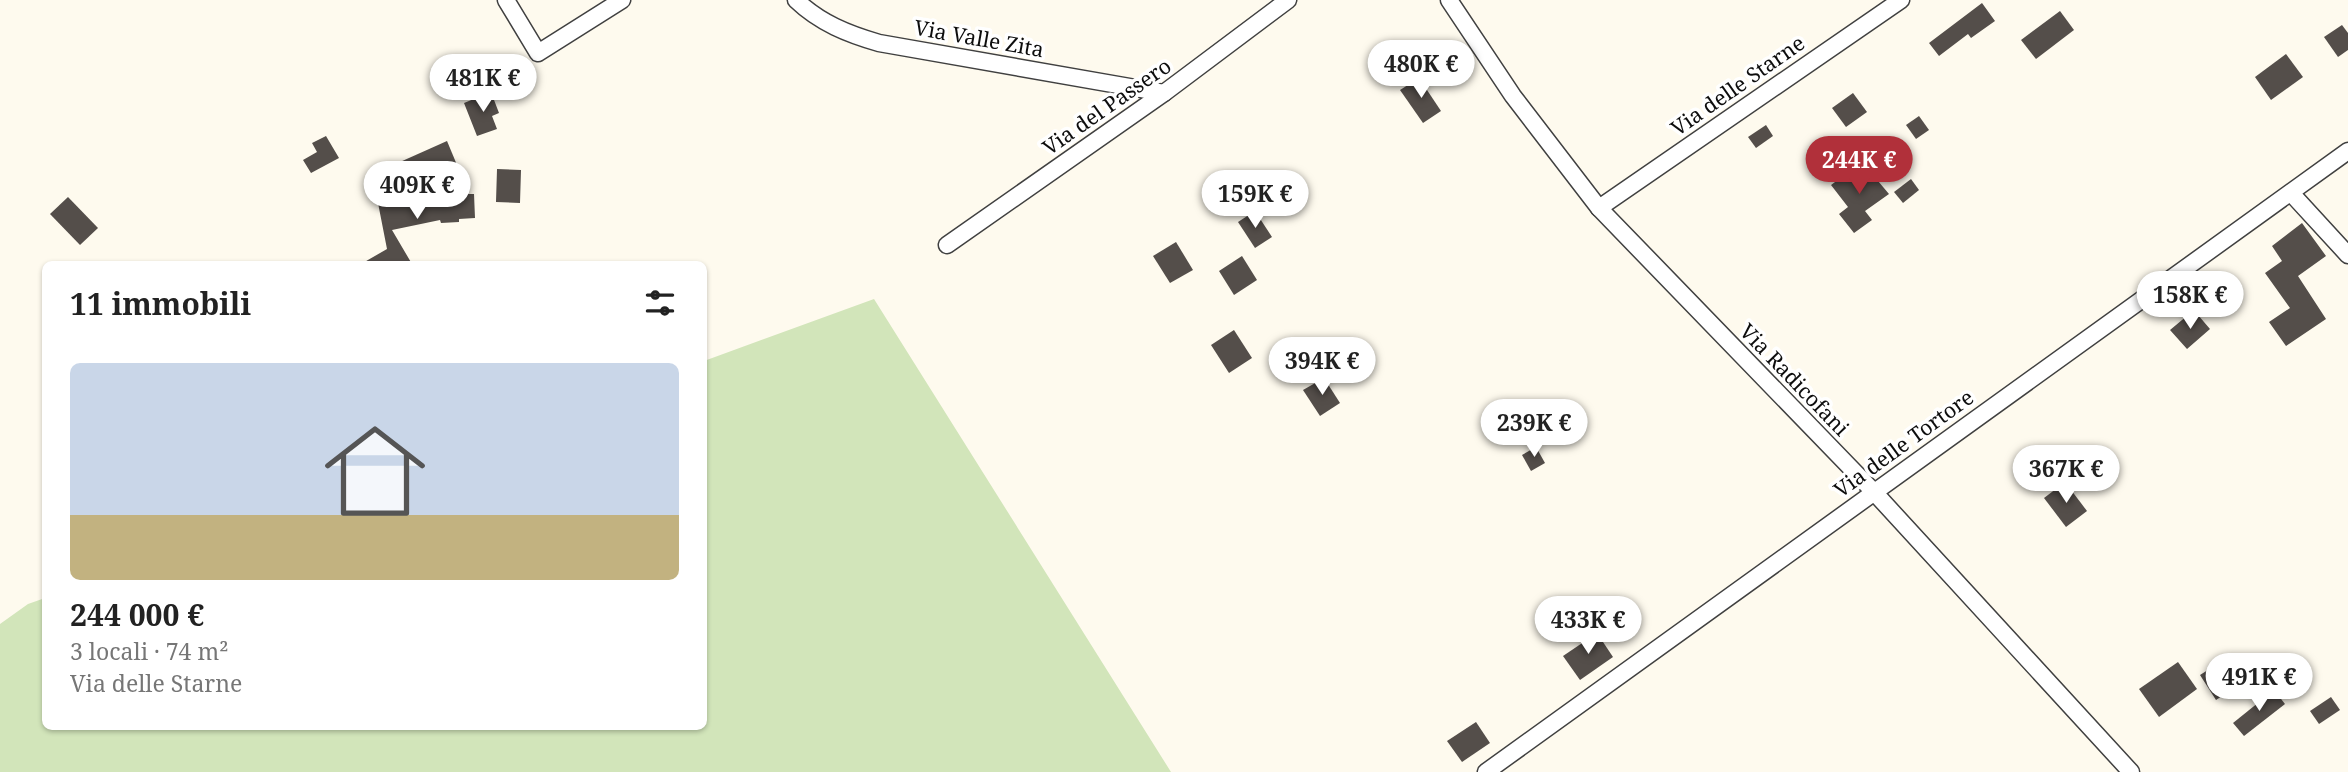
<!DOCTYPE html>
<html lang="it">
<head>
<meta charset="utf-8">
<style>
  :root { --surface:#fff; --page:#f6f6f6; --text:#222; --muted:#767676; --line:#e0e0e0; --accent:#b1303a }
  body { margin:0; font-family:"Noto Serif",serif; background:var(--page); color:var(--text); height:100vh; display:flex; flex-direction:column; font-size:26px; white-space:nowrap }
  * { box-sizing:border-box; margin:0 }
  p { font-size:23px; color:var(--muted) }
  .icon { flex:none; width:38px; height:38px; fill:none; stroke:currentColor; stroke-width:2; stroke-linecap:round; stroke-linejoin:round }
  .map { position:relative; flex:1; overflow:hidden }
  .details { position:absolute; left:42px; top:261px; width:665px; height:469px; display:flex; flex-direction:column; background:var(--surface); border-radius:10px; box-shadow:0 2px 5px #0004 }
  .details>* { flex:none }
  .price { position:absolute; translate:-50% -60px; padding:0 16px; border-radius:24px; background:#fff; color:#222; font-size:23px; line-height:46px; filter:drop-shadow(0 2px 4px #0008) }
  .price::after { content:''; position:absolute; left:50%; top:42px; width:21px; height:16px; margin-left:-10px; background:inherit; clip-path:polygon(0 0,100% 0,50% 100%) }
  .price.active { background:var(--accent); color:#fff }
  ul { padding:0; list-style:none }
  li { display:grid; align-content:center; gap:14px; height:371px; padding:0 28px }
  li+li { border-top:2px solid var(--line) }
  li span { display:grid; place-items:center; height:217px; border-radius:10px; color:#555 }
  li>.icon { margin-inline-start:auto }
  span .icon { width:126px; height:126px; fill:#fffc; stroke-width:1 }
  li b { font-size:30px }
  h2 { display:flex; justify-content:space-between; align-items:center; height:84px; padding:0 28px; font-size:30px }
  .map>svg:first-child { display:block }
  .green { fill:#d2e5ba }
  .building { fill:#544e4a }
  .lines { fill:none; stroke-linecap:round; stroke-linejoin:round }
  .minor-casing { stroke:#404040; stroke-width:19 }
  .minor { stroke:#fff; stroke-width:16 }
  .labels { text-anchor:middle; stroke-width:7; stroke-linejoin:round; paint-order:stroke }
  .street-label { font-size:21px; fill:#0d0d0d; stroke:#fff }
</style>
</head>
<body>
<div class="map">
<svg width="2348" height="772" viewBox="0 0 2348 772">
  <rect width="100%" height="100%" fill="#fefaee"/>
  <!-- green -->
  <path class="green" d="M874 299 1171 772H0V624L28 604 45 598 46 726H704V361Z"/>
  <!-- building -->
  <g class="building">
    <path d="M1982 3 1995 21 1971 38 1968 34 1939 56 1929 43Z"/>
    <path d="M2060 11 2074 30 2036 59 2021 40Z"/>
    <path d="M2342 25 2348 33V50L2338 57 2324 37Z"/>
    <path d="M2286 54 2303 77 2271 100 2255 77Z"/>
    <path d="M1419 78 1441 111 1423 123 1400 90Z"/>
    <path d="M491 92 499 113 492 116 497 129 477 136 464 103Z"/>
    <path d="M1853 93 1867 112 1846 127 1832 108Z"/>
    <path d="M1919 116 1929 130 1916 139 1906 125Z"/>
    <path d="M1766 125 1773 136 1756 148 1748 137Z"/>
    <path d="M326 136 339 158 311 173 303 160 317 152 312 143Z"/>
    <path d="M447 141 457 165 410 185 400 162Z"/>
    <path d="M1862 162 1889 194 1865 211 1872 220 1854 233 1839 214 1848 207 1831 185Z"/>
    <path d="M497 169 521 170 520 203 496 202Z"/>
    <path d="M1911 179 1919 190 1903 203 1894 192Z"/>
    <path d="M455 194H474L475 218 459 219V222L441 223 440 220 392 230 412 264H361L387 249 378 203 425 195 426 202 455 201Z"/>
    <path d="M68 197 98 228 80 245 50 214Z"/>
    <path d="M1255 211 1272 237 1255 248 1238 222Z"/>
    <path d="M2302 223 2326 256 2298 276 2326 319 2286 346 2269 322 2290 308 2265 273 2282 261 2272 246Z"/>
    <path d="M1176 242 1193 270 1170 283 1153 256Z"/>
    <path d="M1242 256 1257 280 1234 295 1219 271Z"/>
    <path d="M2188 315 2192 320 2198 315 2210 329 2187 349 2170 330Z"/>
    <path d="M1234 330 1252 358 1229 373 1211 345Z"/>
    <path d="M1324 378 1340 403 1320 416 1303 390Z"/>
    <path d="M1536 447 1545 463 1531 471 1522 455Z"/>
    <path d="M2065 482 2087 511 2066 527 2044 498Z"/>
    <path d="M1597 633 1613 657 1580 680 1563 656Z"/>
    <path d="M2230 656 2238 670 2229 676 2236 687 2216 700 2200 675Z"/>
    <path d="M2178 662 2197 689 2159 717 2139 689Z"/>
    <path d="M2274 690 2285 704 2244 736 2233 723Z"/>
    <path d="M2331 697 2340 710 2319 724 2310 711Z"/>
    <path d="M1476 722 1490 743 1462 762 1447 741Z"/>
  </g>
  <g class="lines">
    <!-- minor casing -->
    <g class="minor-casing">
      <g id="minor">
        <path d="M506 0 538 53 622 0"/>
        <path d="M796 0C820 23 848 34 879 43L1164 93"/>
        <path d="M1449 0 1513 96 1599 208 1874 492 2131 772"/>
        <path d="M2291 193 2348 255"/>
        <path d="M1599 208 1901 0"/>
        <path d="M947 245 1164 93 1288 0"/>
        <path d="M1486 772 2348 151"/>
      </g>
    </g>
    <!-- minor -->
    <use href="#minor" class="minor"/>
  </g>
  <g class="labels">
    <!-- street labels -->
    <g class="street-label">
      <text transform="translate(979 39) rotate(10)" y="7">Via Valle Zita</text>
      <text transform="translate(1738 86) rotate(-35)" y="7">Via delle Starne</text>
      <text transform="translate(1107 107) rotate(-35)" y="7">Via del Passero</text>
      <text transform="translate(1794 380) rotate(46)" y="7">Via Radicofani</text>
      <text transform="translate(1904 444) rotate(-36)" y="7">Via delle Tortore</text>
    </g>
  </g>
</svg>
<b class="price" style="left:1421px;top:100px">480K €</b>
<b class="price" style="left:483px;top:114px">481K €</b>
<b class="price active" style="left:1859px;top:196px">244K €</b>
<b class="price" style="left:417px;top:221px">409K €</b>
<b class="price" style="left:1255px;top:230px">159K €</b>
<b class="price" style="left:2190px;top:331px">158K €</b>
<b class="price" style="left:1322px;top:397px">394K €</b>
<b class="price" style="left:1534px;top:459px">239K €</b>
<b class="price" style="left:2066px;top:505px">367K €</b>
<b class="price" style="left:1588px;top:656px">433K €</b>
<b class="price" style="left:2259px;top:713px">491K €</b>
<section class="details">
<h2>11 immobili<svg class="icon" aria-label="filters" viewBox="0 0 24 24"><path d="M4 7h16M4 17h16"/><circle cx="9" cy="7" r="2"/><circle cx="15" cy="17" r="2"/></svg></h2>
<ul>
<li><span style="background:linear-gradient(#c9d6e8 70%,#c2b280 0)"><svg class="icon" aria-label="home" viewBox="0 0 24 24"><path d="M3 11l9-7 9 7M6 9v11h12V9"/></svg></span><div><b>244 000 €</b><p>3 locali · 74 m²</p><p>Via delle Starne</p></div></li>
</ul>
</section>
</div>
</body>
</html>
